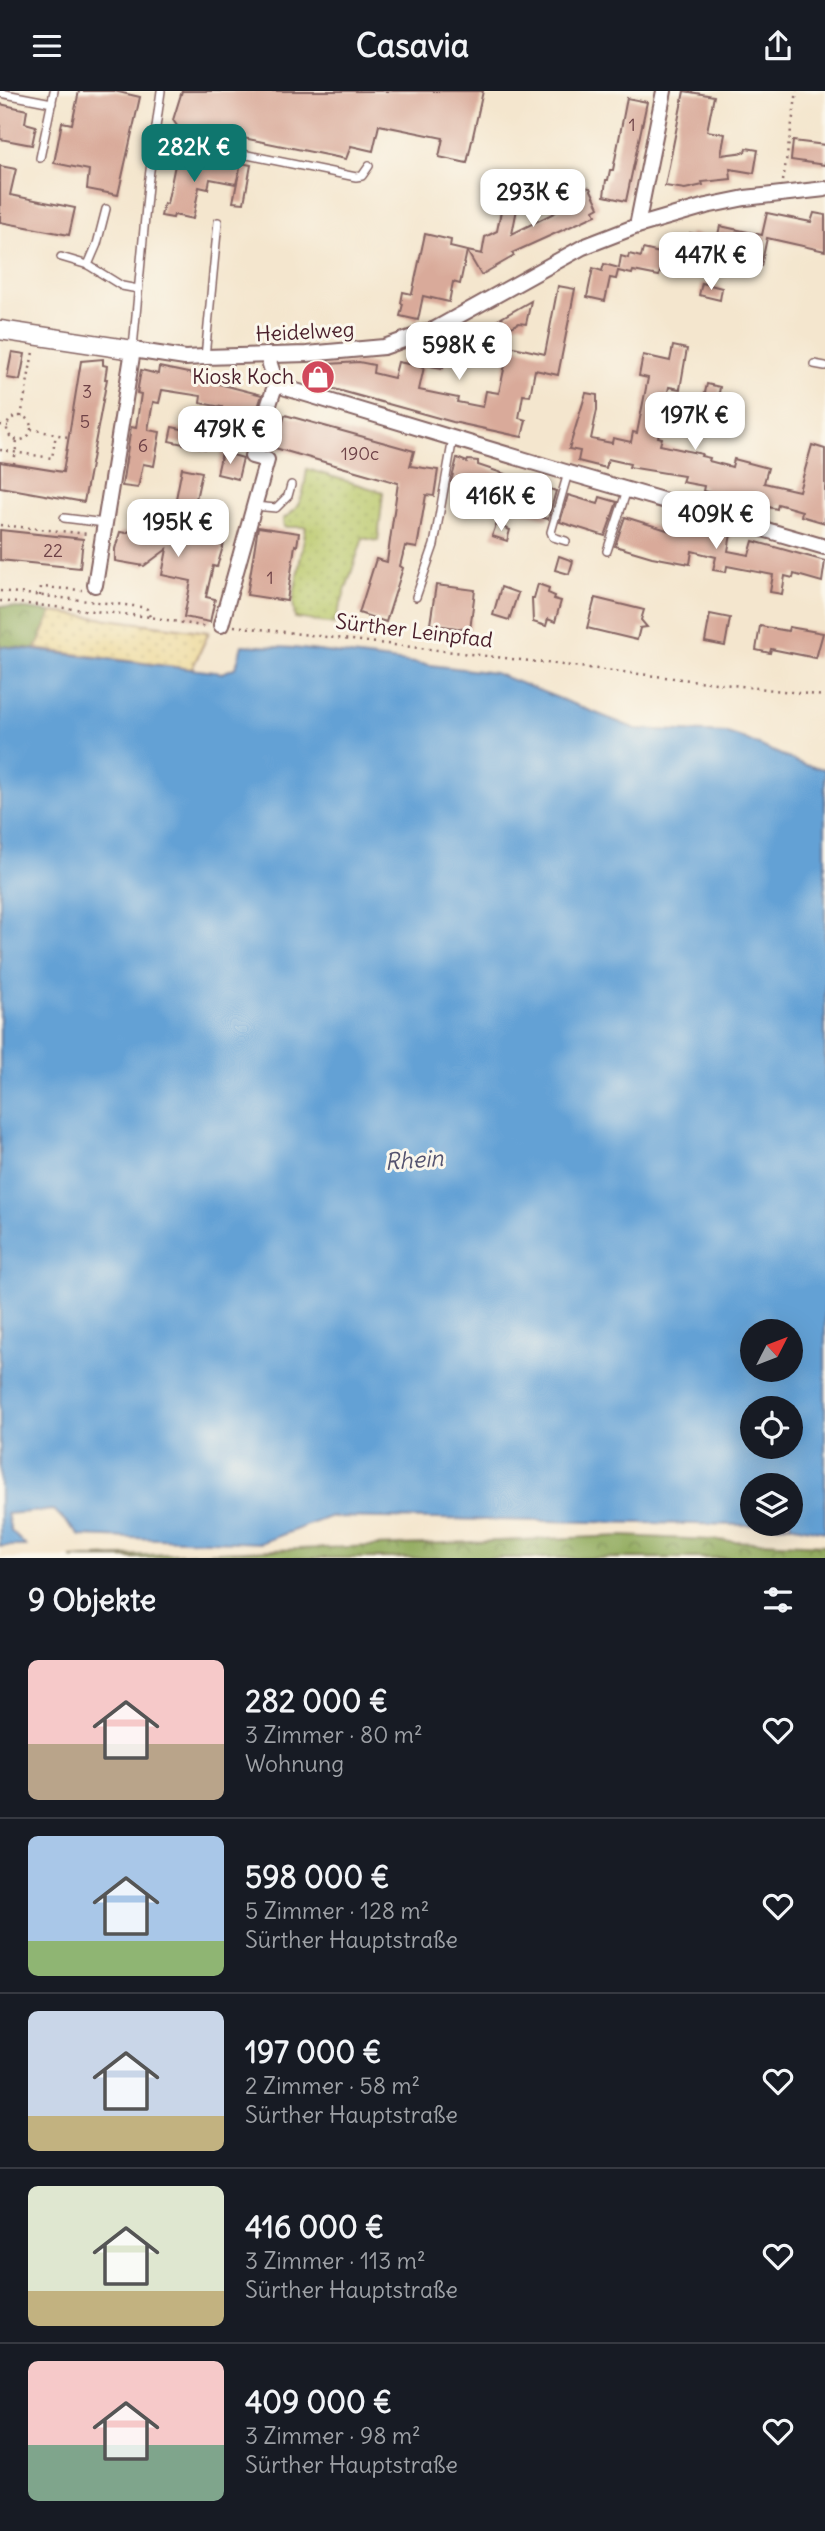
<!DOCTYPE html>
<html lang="de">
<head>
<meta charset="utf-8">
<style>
  :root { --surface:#171b24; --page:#242831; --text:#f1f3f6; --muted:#9ea1a6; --line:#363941; --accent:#0f766e }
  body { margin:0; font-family:Delius,sans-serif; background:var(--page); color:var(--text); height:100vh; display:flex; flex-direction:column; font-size:26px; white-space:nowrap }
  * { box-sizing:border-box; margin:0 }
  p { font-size:23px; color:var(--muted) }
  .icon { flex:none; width:38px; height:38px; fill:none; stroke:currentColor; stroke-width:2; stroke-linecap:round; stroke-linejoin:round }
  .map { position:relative; height:1467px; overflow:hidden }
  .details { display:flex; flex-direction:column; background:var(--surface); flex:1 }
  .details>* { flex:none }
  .needle { width:46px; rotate:48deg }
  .fabs { position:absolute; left:740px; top:1228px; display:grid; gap:14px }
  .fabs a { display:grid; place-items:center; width:63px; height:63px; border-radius:50%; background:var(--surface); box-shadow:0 7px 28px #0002; font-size:35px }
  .price { position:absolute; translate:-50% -60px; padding:0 16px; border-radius:14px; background:#fff; color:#222; font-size:23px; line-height:46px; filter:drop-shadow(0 2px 4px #0008) }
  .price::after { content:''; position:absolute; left:50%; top:42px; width:21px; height:16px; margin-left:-10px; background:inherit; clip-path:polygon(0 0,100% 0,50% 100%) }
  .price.selected { background:var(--accent); color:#fff }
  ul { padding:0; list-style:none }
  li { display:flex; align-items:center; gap:21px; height:175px; padding:0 28px }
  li+li { border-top:2px solid var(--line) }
  li span { display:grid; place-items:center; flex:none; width:196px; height:140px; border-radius:10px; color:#555 }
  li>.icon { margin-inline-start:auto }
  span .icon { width:84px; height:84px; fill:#fffc; stroke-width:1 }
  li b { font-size:30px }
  h2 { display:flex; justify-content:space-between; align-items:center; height:84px; padding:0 28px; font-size:30px }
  header { display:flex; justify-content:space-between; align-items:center; height:91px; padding:0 28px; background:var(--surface); font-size:32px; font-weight:800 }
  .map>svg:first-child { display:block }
  .grass { fill:url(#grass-dots); stroke:#82744b; stroke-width:2 }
  .forest { fill:url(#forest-crowns); stroke:#6e6645; stroke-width:2 }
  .sand { fill:url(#sand-dots); stroke:#9c7c64; stroke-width:2 }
  .water { fill:#64a1d5; stroke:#576080; stroke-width:2; fill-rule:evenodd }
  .building { fill:#d9aa9a }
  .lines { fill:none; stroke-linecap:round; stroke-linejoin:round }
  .service-casing { stroke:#866564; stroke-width:10 }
  .minor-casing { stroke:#866564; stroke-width:18 }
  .tertiary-casing { stroke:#866564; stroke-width:21 }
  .path { stroke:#866564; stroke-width:2.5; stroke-dasharray:2 5; stroke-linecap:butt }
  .service { stroke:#fff; stroke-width:7 }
  .minor { stroke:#fff; stroke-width:14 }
  .tertiary { stroke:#fff; stroke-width:18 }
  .labels { text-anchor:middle; stroke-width:6; stroke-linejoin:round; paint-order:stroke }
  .number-label { font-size:18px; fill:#6e4247 }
  .street-label { font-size:21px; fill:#4a1f2b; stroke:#fbf7ec }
  .poi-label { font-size:21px; fill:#4a1f2b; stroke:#fbf7ec; text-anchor:end }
  .water-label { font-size:23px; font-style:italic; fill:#54536f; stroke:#fbf7ec }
</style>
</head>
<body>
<header><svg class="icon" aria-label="menu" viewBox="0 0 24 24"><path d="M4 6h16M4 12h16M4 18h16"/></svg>Casavia<svg class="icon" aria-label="share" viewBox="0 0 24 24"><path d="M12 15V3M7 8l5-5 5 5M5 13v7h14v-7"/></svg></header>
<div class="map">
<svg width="825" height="1467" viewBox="0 0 825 1467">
  <defs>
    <pattern id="grass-dots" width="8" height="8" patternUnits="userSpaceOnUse" patternTransform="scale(1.75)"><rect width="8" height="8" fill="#b9c86b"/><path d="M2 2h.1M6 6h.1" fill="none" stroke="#a1ab5d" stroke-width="1.8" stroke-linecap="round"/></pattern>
    <pattern id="forest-crowns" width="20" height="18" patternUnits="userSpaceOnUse" patternTransform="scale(1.75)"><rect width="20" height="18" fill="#92ac5f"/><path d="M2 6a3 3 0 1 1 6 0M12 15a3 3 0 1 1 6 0" fill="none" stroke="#798b4f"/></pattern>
    <pattern id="sand-dots" width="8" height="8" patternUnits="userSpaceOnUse" patternTransform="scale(1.75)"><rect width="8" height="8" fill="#eeda9e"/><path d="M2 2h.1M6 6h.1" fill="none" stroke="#cebb88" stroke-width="1.8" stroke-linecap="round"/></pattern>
  </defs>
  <rect width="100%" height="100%" fill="#fbf7ec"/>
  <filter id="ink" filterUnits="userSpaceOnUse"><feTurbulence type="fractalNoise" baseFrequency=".0143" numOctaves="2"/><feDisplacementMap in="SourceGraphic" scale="14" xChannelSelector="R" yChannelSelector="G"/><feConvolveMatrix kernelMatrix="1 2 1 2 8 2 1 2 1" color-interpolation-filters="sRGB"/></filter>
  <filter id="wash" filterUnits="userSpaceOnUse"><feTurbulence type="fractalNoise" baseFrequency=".00686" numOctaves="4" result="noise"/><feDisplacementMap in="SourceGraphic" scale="28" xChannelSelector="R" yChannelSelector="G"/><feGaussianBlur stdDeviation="1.57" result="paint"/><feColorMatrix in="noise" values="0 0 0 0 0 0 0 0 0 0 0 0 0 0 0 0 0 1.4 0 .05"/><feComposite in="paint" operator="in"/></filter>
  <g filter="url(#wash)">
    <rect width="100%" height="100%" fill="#f4e6ce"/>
    <!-- grass -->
    <path class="grass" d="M307 378 383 401 378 450 363 447 334 533 295 527 293 509 306 436H284L283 428C303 417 304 399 307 378Z"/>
    <!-- forest -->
    <g class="forest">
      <path d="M0 515 52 521 36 558 0 555Z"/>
      <path d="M622 1445 825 1454V1467H71Z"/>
    </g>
    <!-- sand -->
    <path class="sand" d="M52 521 209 541 192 578 36 558Z"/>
    <!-- water -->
    <path class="water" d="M242 554 294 557 495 582 636 638 727 642 745 648 804 674 825 678V1441L794 1435 329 1426 261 1452 80 1445 54 1419 7 1423 11 1440 26 1455H0V555L223 582 236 576ZM752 1241H791V1279H752ZM752 1318H791V1356H752ZM752 1395H791V1433H752Z"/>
    <g id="blocks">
      <!-- building -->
      <g class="building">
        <path d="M79 0H114L140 6 118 104 87 98 89 79 54 72 62 31 72 33Z"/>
        <path d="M182 0H483L467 72 439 66 443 47 379 34 373 60 351 55 346 68 224 43 223 47 180 39 173 29Z"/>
        <path d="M684 0 714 5 707 40 725 43 721 64 745 61 746 57 758 59 754 82 730 78 731 88 702 91 703 94 685 98 665 95Z"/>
        <path d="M627 7 647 11 626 110 604 105 606 89H608L610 79H613Z"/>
        <path d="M0 13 27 19 25 32 36 35 32 54 0 48Z"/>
        <path d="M793 50 825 54V74L791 69Z"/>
        <path d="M177 64 240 77 236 93 210 88 208 98 199 96 193 128 174 124 173 127 161 125 164 112 167 113Z"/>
        <path d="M241 72 251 74 244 112 233 111Z"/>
        <path d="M0 75 16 78 10 104 75 117 69 144 0 131Z"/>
        <path d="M570 94 590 97 599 116 594 119 596 124 512 162 514 165 481 184 467 160 482 163 485 146 497 140 502 115 517 118 512 143 564 117 560 109 567 105Z"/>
        <path d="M767 122 811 131 814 122 825 124V160L767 147 761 175 742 171 743 166 716 160 714 168 685 166 683 177 662 172 667 149 687 153 690 142 717 148 720 135 762 144Z"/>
        <path d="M425 143 451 149 450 156 467 160 460 193 453 191 449 211 423 205 418 229 400 225 403 213 401 212 403 201 412 203Z"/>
        <path d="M643 158 664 163 659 185 633 180 632 183 618 180 616 188 610 187 605 210 587 206 593 177 602 180 604 173 619 177 621 165 628 167 629 163 641 166Z"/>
        <path d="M702 192 722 197 720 209 699 204Z"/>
        <path d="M558 195 575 198 558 284 535 279 530 305 523 304 519 327 526 329 522 346 453 331 309 291 313 274 359 271 374 274 373 282 394 287 398 271 424 276 419 299 458 307 457 311 483 316 486 300 499 302 509 255 545 263Z"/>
        <path d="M531 210 526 233 519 232 456 267 455 272 444 270 443 277 424 274 427 262 433 263 434 254 441 255 442 250 447 251 448 245 456 247 457 240 473 243Z"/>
        <path d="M673 255 687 258 680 298 669 296 658 346 662 347 660 354 702 363 701 365 710 367 709 370 732 376 734 368 768 377 764 392 799 400 812 354 825 358V432L801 425 802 420 778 413 777 418 760 414 758 421 725 412 727 405 703 400 704 395 682 391 684 385 629 376 630 373 608 368 606 377 578 370 580 360 569 358 586 302 597 304V319L591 348 612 352 613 347 631 351 633 341 637 342 648 287 639 285 643 264 670 270Z"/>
        <path d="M12 261 25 263 20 289 7 287Z"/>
        <path d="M103 268V274L107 275 105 288H107L84 411 0 396V371L63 381 81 270Z"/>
        <path d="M159 276 193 283 192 286 262 304 252 334 235 329 233 336 219 332 222 316 200 312 201 305 162 299 159 312 153 311 148 339 160 341 154 375 143 373 138 397 122 395 131 336 136 337 141 303 137 302 141 279 158 283Z"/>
        <path d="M707 293 720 296 718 308 704 306Z"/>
        <path d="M285 324 414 360 410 375 438 379 434 405 426 404 417 457 405 455 400 475 403 477 386 531 359 522 376 468 387 471 398 392 275 357Z"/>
        <path d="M172 336 210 344 207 358 169 350Z"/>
        <path d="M222 361 243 367 238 388 217 383Z"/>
        <path d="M457 367 467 371 468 369 478 370V374L556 400 548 428 517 419 519 410 485 398 484 402 451 391Z"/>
        <path d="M182 377 202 381 194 417 175 413Z"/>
        <path d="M568 404 598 413 600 406 617 411 605 445 560 431Z"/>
        <path d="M189 425 211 429 209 438 213 439 211 448 224 452 217 476 213 475 206 506 215 508 210 531 184 526 191 490 162 484 167 458 144 475 115 470V458L120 441 126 442 135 437 136 433 147 434V438L163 441V444L185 448Z"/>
        <path d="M625 426 670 440 672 428 731 443 728 460 749 464 753 450 825 470 822 491 794 483 793 487 785 485 782 503 770 501 773 484 727 475 726 481 713 479 716 466 692 460 690 473 652 466 615 455Z"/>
        <path d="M496 434 510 439 507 450 492 445Z"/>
        <path d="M258 436 299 442 297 455 295 454 287 510 247 504Z"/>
        <path d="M0 439 83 448 80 477 0 469Z"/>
        <path d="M559 465 573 470 569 483 555 479Z"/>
        <path d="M538 493 549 497 548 502 555 505 554 508 561 510 555 531 548 528 546 535 533 531 532 507H534Z"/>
        <path d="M436 494 475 499 470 539 430 533Z"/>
        <path d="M501 496 518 502 509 529 493 524Z"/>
        <path d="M595 507 644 519 641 529 647 536 640 537 637 549 587 537Z"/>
        <path d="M710 523 730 527 725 555 705 551Z"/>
        <path d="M760 535 788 540 789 536 823 542 816 567 771 558 770 562 756 559Z"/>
      </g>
    </g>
  </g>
  <g filter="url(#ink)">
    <use href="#blocks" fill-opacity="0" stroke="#866564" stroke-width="2"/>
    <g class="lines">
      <!-- service casing -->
      <g class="service-casing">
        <g id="service">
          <path d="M0 2 52 12"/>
          <path d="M154 45 356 86 362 85 369 75"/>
          <path d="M40 67 54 0"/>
          <path d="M61 166 88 174 122 195 138 198"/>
          <path d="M88 174 97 153 106 118"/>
          <path d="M133 257 148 94 161 0"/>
          <path d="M205 266 218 131"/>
          <path d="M814 273 825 275"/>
          <path d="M254 415 276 417 288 405 291 394"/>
          <path d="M64 427 105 432"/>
          <path d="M566 450 553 446 551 441 568 382"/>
          <path d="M607 460 627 399"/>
          <path d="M416 506 434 454 453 347"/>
        </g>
      </g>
      <!-- minor casing -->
      <g class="minor-casing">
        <g id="minor">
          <path d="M637 135 664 0"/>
          <path d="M267 264 276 292 286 297 562 380 825 456"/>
          <path d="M95 494 133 259 185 267 205 266 307 263 384 256 435 238 583 156 637 135 706 115 745 107 825 98"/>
          <path d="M221 534 267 369 252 365 276 292"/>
        </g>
      </g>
      <!-- tertiary casing -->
      <g class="tertiary-casing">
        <path id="tertiary" d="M0 239 133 259"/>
      </g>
      <!-- path -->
      <g class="path">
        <path d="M783 90 797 0"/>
        <circle cx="19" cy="337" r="12"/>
        <path d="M21 326 33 261"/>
        <path d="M0 334 8 335"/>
        <path d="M31 338 68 346"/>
        <path d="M0 359 52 367 56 343"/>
        <path d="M14 373 17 349"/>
        <path d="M0 434 89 443"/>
        <path d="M0 500 142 516 147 518 150 526"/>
        <path d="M40 505 41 496 82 499"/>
        <path d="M0 510 150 526 207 536"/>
        <path d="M234 535 825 605"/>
      </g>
      <!-- service -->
      <use href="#service" class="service"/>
      <!-- minor -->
      <use href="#minor" class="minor"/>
      <!-- tertiary -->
      <use href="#tertiary" class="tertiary"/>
    </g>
  </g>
  <!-- icons -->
  <defs>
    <g id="shop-disc" transform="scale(1.75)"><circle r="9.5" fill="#d1495b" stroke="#fbf7ec"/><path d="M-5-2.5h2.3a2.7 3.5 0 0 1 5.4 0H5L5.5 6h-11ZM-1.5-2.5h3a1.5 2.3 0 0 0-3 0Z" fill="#fff"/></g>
  </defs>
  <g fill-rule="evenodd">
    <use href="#shop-disc" x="318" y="286"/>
  </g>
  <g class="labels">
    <!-- number labels -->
    <g class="number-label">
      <text x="632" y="40">1</text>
      <text x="87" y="307">3</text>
      <text x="85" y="337">5</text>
      <text x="143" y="361">6</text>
      <text x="360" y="369">190c</text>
      <text x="53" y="466">22</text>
      <text x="270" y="493">1</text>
    </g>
    <!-- street labels -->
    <g class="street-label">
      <text transform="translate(305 241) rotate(-3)" y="7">Heidelweg</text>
      <text transform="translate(414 540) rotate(7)" y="7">Sürther Leinpfad</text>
    </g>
    <!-- poi labels -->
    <g class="poi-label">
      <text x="294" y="293">Kiosk Koch</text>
    </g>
    <!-- water labels -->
    <g class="water-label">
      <text transform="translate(414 1069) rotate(-4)" y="8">Rhein</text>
    </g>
  </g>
</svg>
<div class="fabs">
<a><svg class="needle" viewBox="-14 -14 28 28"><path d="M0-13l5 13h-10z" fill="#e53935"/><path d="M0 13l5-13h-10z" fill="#9ea1a6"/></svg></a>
<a><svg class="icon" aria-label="locate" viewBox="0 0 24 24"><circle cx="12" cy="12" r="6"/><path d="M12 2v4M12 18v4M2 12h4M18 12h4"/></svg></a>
<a><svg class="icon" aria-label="layers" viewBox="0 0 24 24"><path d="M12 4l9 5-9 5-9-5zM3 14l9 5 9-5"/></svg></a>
</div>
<b class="price selected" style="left:194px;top:93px">282K €</b>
<b class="price" style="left:533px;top:138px">293K €</b>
<b class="price" style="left:711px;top:201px">447K €</b>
<b class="price" style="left:459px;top:291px">598K €</b>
<b class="price" style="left:695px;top:361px">197K €</b>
<b class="price" style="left:230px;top:375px">479K €</b>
<b class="price" style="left:501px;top:442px">416K €</b>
<b class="price" style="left:716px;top:460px">409K €</b>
<b class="price" style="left:178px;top:468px">195K €</b>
</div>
<section class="details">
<h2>9 Objekte<svg class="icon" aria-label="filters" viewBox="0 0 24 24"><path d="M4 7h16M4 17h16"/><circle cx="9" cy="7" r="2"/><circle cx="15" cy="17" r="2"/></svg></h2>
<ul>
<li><span style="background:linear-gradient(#f6c9c9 60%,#b9a48a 0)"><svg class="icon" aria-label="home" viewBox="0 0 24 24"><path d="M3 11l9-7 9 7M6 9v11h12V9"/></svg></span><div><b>282 000 €</b><p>3 Zimmer · 80 m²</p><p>Wohnung</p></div><svg class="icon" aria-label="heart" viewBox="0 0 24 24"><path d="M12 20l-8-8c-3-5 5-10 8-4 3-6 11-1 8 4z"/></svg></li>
<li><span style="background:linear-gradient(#a9c7e8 75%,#8fb573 0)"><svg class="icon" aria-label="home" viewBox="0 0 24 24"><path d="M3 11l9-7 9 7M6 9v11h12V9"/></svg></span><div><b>598 000 €</b><p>5 Zimmer · 128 m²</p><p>Sürther Hauptstraße</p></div><svg class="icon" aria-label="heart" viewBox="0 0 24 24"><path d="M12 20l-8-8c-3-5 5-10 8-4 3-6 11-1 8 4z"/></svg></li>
<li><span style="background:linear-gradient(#c9d6e8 75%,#c2b280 0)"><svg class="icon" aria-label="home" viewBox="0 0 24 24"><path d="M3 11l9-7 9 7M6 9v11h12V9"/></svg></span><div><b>197 000 €</b><p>2 Zimmer · 58 m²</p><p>Sürther Hauptstraße</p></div><svg class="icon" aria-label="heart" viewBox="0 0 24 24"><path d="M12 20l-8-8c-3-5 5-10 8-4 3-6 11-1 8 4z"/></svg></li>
<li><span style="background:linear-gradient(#dfe7d0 75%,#c2b280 0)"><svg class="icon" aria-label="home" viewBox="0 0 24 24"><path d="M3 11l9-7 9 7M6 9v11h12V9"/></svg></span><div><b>416 000 €</b><p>3 Zimmer · 113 m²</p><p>Sürther Hauptstraße</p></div><svg class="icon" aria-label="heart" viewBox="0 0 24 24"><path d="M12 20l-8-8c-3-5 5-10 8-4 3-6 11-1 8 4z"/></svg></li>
<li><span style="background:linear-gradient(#f6c9c9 60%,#7fa58c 0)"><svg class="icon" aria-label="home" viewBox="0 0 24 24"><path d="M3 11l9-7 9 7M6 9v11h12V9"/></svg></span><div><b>409 000 €</b><p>3 Zimmer · 98 m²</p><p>Sürther Hauptstraße</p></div><svg class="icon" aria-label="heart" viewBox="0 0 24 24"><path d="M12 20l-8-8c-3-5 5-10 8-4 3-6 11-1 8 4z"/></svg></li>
</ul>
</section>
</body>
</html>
